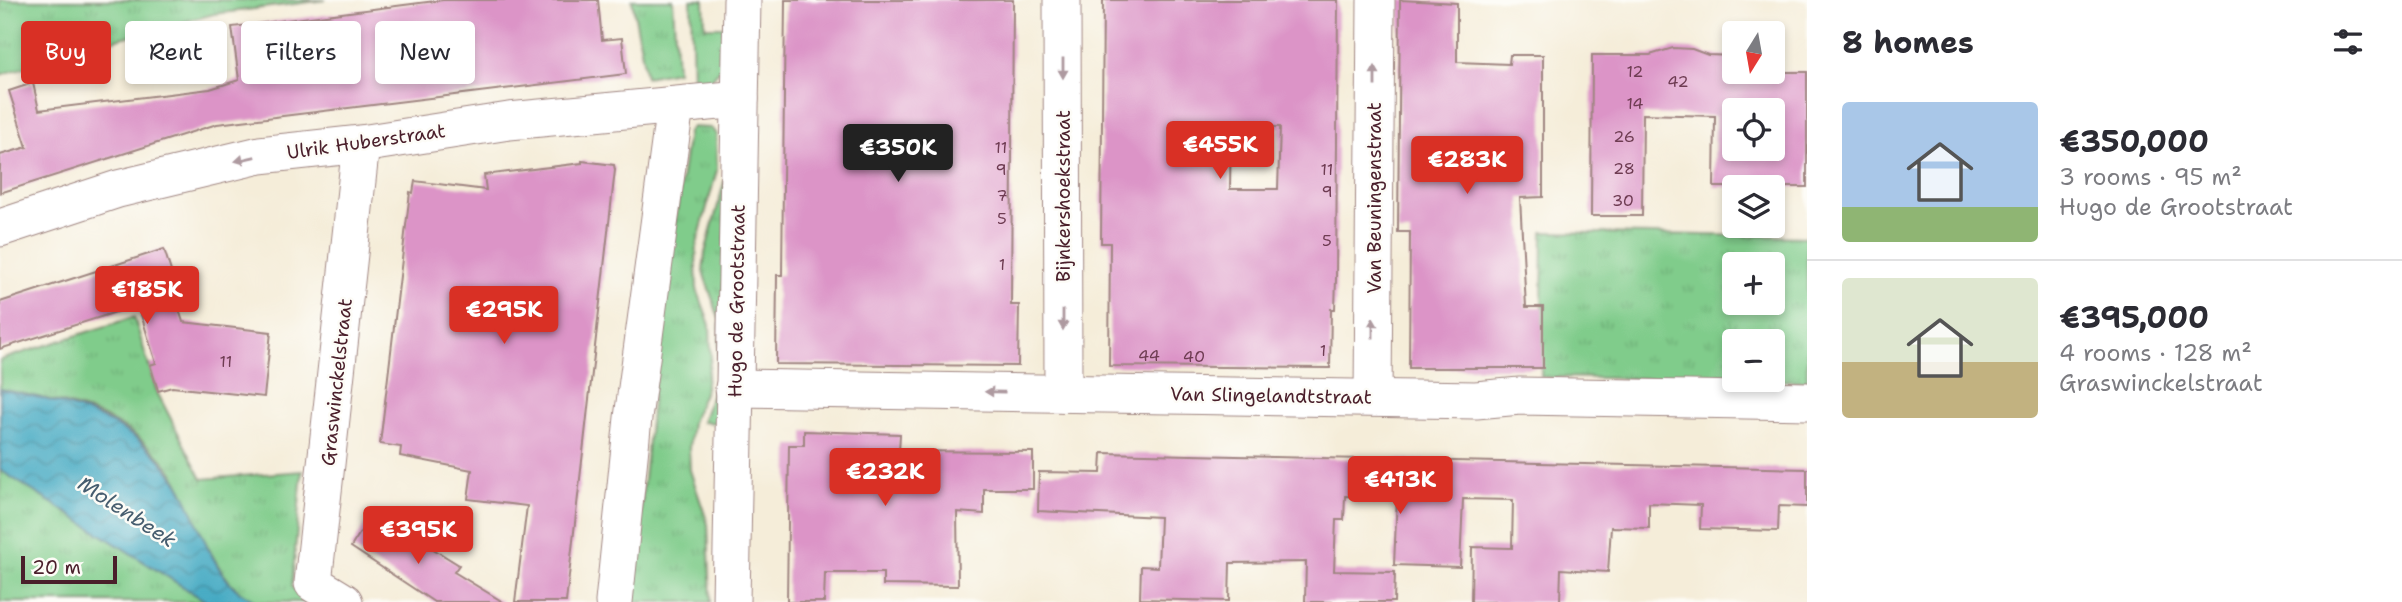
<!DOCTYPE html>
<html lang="en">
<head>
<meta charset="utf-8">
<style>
  :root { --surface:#fff; --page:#f7f7f7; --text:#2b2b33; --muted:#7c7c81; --line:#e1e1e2; --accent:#d93025 }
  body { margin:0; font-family:"Shantell Sans",sans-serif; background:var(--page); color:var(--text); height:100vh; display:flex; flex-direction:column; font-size:26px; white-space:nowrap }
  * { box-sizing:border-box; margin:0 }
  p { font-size:23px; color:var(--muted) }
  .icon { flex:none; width:38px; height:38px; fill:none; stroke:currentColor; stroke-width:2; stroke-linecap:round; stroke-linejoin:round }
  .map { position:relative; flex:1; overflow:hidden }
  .panel { display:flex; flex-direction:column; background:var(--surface); width:595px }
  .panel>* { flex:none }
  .guide { position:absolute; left:21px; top:21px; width:665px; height:63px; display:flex; gap:14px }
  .needle { width:46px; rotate:191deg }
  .fabs { position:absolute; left:1722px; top:21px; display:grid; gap:14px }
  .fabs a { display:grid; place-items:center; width:63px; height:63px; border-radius:7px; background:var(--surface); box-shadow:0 4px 10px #0003; font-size:35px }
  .scale { position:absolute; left:21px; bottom:18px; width:96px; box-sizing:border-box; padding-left:7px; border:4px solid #4a1f2b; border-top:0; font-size:19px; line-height:24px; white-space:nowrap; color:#4a1f2b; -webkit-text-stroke:5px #fdfcf7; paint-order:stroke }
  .price { position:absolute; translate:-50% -60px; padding:0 16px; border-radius:7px; background:var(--accent); color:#fff; font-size:23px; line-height:46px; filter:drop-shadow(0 2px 4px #0008) }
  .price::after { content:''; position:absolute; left:50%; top:42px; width:21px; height:16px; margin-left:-10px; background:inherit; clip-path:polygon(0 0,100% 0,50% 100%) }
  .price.active { background:#222; color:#fff }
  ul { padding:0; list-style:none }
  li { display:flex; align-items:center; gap:21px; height:175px; padding:0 35px }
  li+li { border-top:2px solid var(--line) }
  li span { display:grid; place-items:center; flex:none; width:196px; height:140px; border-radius:7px; color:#555 }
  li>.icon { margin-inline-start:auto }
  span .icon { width:84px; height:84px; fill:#fffc; stroke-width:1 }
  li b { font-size:30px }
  h2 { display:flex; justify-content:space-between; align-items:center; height:84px; padding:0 35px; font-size:30px }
  .pill { padding:0 24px; border-radius:7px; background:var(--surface); box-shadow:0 4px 10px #0003; font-size:24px; line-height:63px }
  .pill.active { background:var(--accent); color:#fff }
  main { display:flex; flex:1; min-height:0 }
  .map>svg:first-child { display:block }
  .grass { fill:url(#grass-tufts); stroke:#65765b; stroke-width:2; fill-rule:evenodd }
  .water { fill:url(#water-waves); stroke:#466476; stroke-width:2 }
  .building { fill:#dc94c7; fill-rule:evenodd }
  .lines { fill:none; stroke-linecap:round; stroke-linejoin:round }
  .minor-casing { stroke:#a08682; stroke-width:39 }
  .minor { stroke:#fff; stroke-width:37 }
  .oneway { fill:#ae9aa0 }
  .labels { text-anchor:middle; stroke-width:5; stroke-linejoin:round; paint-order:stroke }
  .number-label { font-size:16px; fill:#6e3c52 }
  .street-label { font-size:19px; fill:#4a1f2b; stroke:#fdfcf7 }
  .water-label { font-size:21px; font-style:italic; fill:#465d6f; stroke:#fdfcf7 }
</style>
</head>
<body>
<main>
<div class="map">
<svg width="1807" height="602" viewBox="0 0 1807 602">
  <defs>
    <pattern id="grass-tufts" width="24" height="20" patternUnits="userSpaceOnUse" patternTransform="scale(1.75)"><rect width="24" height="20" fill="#80cc8b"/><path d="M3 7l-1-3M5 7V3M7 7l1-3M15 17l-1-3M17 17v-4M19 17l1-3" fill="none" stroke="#70af78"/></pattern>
    <pattern id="water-waves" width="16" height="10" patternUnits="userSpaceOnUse" patternTransform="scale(1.75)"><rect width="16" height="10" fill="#42a9c2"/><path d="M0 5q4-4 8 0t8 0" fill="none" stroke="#39899e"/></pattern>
  </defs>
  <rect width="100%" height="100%" fill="#fdfcf7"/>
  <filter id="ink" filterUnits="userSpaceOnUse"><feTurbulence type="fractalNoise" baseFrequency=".0143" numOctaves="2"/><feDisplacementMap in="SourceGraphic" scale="14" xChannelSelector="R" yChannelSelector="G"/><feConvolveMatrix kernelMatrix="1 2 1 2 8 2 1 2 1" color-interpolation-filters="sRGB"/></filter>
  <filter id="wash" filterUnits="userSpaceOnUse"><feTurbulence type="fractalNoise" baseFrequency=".00686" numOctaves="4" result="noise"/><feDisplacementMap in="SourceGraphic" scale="28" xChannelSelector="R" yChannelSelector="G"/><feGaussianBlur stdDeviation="1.57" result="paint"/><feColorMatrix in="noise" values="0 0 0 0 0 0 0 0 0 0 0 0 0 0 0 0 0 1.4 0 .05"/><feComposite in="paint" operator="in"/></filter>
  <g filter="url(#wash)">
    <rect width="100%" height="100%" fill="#f5edd9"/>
    <!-- grass -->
    <g class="grass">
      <path d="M0 0H326L214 14 117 39 0 75Z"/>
      <path d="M632 0H673L677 71 646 77Z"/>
      <path d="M691 0H704L705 27H728L729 60 710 81 693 83Z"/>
      <path d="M692 127 711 128 716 134 717 170 697 244 696 265 697 289 710 325 711 357 704 393 692 422 689 448 690 470 708 524 711 602H631L659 336 688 132Z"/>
      <path d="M727 172 720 423 702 422 717 378 720 321 703 272 705 253Z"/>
      <path d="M1543 232 1807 237V381L1541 377ZM1734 264H1773V303H1734ZM1734 341H1773V380H1734Z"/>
      <path d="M134 317 157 392 202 479 302 471 292 587 314 602C298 602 271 602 256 602 216 588 193 508 173 473 167 463 157 454 148 446 109 409 50 399 0 389V360Z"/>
      <path d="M0 470 207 602H0Z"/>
    </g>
    <!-- water -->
    <path class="water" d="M0 389C78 405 152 424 188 502 200 528 213 567 234 587 240 593 249 597 256 602H207L0 470Z"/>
    <g id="blocks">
      <!-- building -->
      <g class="building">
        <path d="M443 0H598L602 40 622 38 626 74 217 124 0 193V155L27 147 9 91 33 83 39 110 210 89 239 80 232 27Z"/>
        <path d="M785 0H1013L1011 305H1019L1018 366 776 364 777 275H782Z"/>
        <path d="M1103 0H1338L1336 279 1335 309H1331L1330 368 1109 366 1110 243H1101ZM1231 126 1280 127 1278 189H1230Z"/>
        <path d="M1400 0 1457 3V62L1509 64 1510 55H1543V197L1520 198 1526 307H1543V368H1409L1410 232H1398Z"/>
        <path d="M1673 48 1692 49 1708 55 1734 56V72H1807V187H1714L1715 116 1643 114 1642 216H1591L1592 55H1650ZM1734 110H1773V149H1734Z"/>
        <path d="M582 161 614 165 615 170 566 602H515L527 506 468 499 472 470 400 456 401 447 380 444 410 192 413 193 415 181 486 190 484 175 582 163Z"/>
        <path d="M164 249 174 281 170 282 183 322 271 332 264 397 172 387 158 391 150 365 156 363 138 305 0 349V302Z"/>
        <path d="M804 431 900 434 899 451 1033 452V489H984V514L957 512 958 586 883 585V573H825L824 602H787L789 445H804Z"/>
        <path d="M1102 453 1807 469V507L1779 506 1778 531 1700 529 1701 505 1649 503V528L1611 527 1608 572 1561 569 1560 602H1471L1472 547 1512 548 1513 500 1463 499 1460 567 1394 565 1397 497 1345 496 1344 520H1336L1334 571 1395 572 1394 602H1305L1306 562 1230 563 1229 601 1140 599 1141 566 1158 567 1160 517 1038 511 1039 472 1101 473Z"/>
        <path d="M368 520 405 541 409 534 459 565 454 572 503 602H434L351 547Z"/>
      </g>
    </g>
  </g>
  <g filter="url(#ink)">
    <use href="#blocks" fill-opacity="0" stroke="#a08682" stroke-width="2"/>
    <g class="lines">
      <!-- minor casing -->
      <g class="minor-casing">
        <g id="minor">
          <path d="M1062 0 1063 393"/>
          <path d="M0 228 118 189 260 155 361 144 509 121 740 99"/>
          <path d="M734 388 1476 400 1520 396 1807 401"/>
          <path d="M1373 397 1376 0"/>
          <path d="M344 602 313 583 361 144"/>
          <path d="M614 602 633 418 675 106"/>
          <path d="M731 602 742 0"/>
        </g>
      </g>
      <!-- minor -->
      <use href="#minor" class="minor"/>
    </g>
    <!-- one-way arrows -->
    <defs><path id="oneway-solid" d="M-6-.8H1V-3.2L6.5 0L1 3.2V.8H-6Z" transform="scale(1.75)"/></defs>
    <g class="oneway">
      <use href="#oneway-solid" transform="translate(1063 68) rotate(90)"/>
      <use href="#oneway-solid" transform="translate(1375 76) rotate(-90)"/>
      <use href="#oneway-solid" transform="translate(245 159) rotate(167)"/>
      <use href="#oneway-solid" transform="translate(1063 320) rotate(90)"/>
      <use href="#oneway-solid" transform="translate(1373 328) rotate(-90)"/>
      <use href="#oneway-solid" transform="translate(995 392) rotate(-179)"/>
    </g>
  </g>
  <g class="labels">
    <!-- number labels -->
    <g class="number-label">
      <text x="1635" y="77">12</text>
      <text x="1678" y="87">42</text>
      <text x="1635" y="109">14</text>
      <text x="1624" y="142">26</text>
      <text x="1001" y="153">11</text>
      <text x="1624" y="174">28</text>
      <text x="1001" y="175">9</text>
      <text x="1327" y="175">11</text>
      <text x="1327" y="197">9</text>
      <text x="1002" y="201">7</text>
      <text x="1623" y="206">30</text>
      <text x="1002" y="224">5</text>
      <text x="1327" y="246">5</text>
      <text x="1002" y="270">1</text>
      <text x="1323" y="356">1</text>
      <text x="1149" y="361">44</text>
      <text x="1194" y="362">40</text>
      <text x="226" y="367">11</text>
    </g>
    <!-- street labels -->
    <g class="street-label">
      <text transform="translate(366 141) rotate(-8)" y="7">Ulrik Huberstraat</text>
      <text transform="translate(1063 196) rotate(-90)" y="7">Bijnkershoekstraat</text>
      <text transform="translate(1374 198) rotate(-90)" y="7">Van Beuningenstraat</text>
      <text transform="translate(736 301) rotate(-89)" y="7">Hugo de Grootstraat</text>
      <text transform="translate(336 382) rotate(-84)" y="7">Graswinckelstraat</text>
      <text transform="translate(1271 395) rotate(1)" y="7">Van Slingelandtstraat</text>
    </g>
    <!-- water labels -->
    <g class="water-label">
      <text transform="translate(127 512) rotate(33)" y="7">Molenbeek</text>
    </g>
  </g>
</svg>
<div class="fabs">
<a><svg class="needle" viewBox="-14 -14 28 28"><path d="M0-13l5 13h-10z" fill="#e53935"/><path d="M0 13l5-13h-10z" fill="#7c7c81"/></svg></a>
<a><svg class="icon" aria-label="locate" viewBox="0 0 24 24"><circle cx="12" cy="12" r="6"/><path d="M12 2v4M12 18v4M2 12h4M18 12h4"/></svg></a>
<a><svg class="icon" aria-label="layers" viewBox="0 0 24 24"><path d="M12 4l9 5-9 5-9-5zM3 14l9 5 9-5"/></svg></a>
<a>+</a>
<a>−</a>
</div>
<div class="scale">20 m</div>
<b class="price" style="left:1220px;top:181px">€455K</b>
<b class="price active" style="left:898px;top:184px">€350K</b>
<b class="price" style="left:1467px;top:196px">€283K</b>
<b class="price" style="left:147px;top:326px">€185K</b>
<b class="price" style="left:504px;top:346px">€295K</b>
<b class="price" style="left:885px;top:508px">€232K</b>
<b class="price" style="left:1400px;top:516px">€413K</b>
<b class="price" style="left:418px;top:566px">€395K</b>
<div class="guide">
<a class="pill active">Buy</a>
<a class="pill">Rent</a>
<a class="pill">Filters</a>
<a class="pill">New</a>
</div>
</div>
<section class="panel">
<h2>8 homes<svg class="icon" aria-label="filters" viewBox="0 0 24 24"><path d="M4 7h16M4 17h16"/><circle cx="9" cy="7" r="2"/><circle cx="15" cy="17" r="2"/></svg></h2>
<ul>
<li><span style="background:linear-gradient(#a9c7e8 75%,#8fb573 0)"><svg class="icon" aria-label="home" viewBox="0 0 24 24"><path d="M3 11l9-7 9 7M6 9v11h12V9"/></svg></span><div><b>€350,000</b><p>3 rooms · 95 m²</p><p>Hugo de Grootstraat</p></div></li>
<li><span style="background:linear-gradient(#dfe7d0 60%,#c2b280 0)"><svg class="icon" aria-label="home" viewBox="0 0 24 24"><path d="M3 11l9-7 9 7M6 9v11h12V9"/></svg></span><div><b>€395,000</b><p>4 rooms · 128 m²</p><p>Graswinckelstraat</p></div></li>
</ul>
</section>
</main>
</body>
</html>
